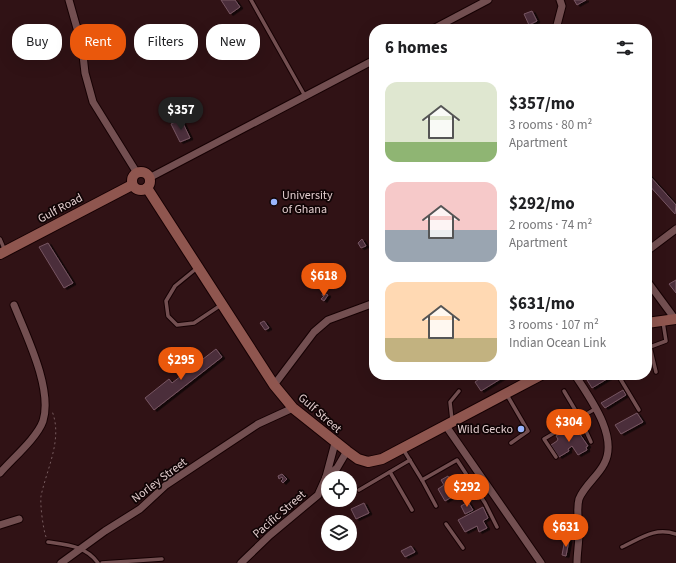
<!DOCTYPE html>
<html lang="en">
<head>
<meta charset="utf-8">
<style>
  :root { --surface:#fff; --page:#f6f6f6; --text:#202124; --muted:#757577; --accent:#ea580c }
  body { margin:0; font-family:"Source Sans 3",sans-serif; background:var(--page); color:var(--text); height:100vh; display:flex; flex-direction:column; font-size:15px; white-space:nowrap }
  * { box-sizing:border-box; margin:0 }
  p { font-size:13px; color:var(--muted) }
  .icon { flex:none; width:22px; height:22px; fill:none; stroke:currentColor; stroke-width:2; stroke-linecap:round; stroke-linejoin:round }
  .map { position:relative; flex:1; overflow:hidden }
  .details { position:absolute; left:369px; top:24px; width:283px; height:356px; display:flex; flex-direction:column; background:var(--surface); border-radius:16px; box-shadow:0 4px 16px #0002 }
  .details>* { flex:none }
  .top-card { position:absolute; left:12px; top:24px; width:297px; height:36px; display:flex; gap:8px }
  .tools { position:absolute; left:321px; top:471px; display:grid; gap:8px }
  .tools a { display:grid; place-items:center; width:36px; height:36px; border-radius:50%; background:var(--surface); box-shadow:0 4px 16px #0002; font-size:20px }
  .price { position:absolute; translate:-50% -34px; padding:0 9px; border-radius:14px; background:var(--accent); color:#fff; font-size:13px; line-height:26px; filter:drop-shadow(0 1px 2px #0008) }
  .price::after { content:''; position:absolute; left:50%; top:24px; width:12px; height:9px; margin-left:-6px; background:inherit; clip-path:polygon(0 0,100% 0,50% 100%) }
  .price.active { background:#222; color:#fff }
  ul { padding:0; list-style:none }
  li { display:flex; align-items:center; gap:12px; height:100px; padding:0 16px }
  li span { display:grid; place-items:center; flex:none; width:112px; height:80px; border-radius:12px; color:#555 }
  li>.icon { margin-inline-start:auto }
  span .icon { width:48px; height:48px; fill:#fffc; stroke-width:1 }
  li b { font-size:17px }
  h2 { display:flex; justify-content:space-between; align-items:center; height:48px; padding:0 16px; font-size:17px }
  .pill { padding:0 14px; border-radius:16px; background:var(--surface); box-shadow:0 4px 16px #0002; font-size:14px; line-height:36px }
  .pill.active { background:var(--accent); color:#fff }
  .map>svg:first-child { display:block }
  .building { fill:#4c2e3a; stroke:#775663; filter:url(#shadow) }
  .lines { fill:none; stroke-linecap:round; stroke-linejoin:round }
  .lane-casing { stroke:#160103; stroke-width:5.5 }
  .street-casing { stroke:#160103; stroke-width:9 }
  .secondary-casing { stroke:#160103; stroke-width:12 }
  .path { stroke:#775c5f; stroke-width:1; stroke-dasharray:2 3; stroke-linecap:butt }
  .lane { stroke:#734f51; stroke-width:3.5 }
  .street { stroke:#734f51; stroke-width:7 }
  .secondary { stroke:#8f564f; stroke-width:10 }
  .poi-dot { fill:#9ab5fd; stroke:#100405; stroke-width:1.5 }
  .labels { text-anchor:middle; stroke-width:3.5; stroke-linejoin:round; paint-order:stroke }
  .poi-label { font-size:12px; fill:#e2cccd; stroke:#100405; text-anchor:start }
  .street-label { font-size:12px; fill:#e2cccd; stroke:#100405 }
</style>
</head>
<body>
<div class="map">
<svg width="676" height="563" viewBox="0 0 676 563">
  <defs>
    <filter id="shadow"><feDropShadow dx="3" dy="1.5" stdDeviation="0" flood-color="#0009"/></filter>
  </defs>
  <rect width="100%" height="100%" fill="#301215"/>
  <!-- building -->
  <g class="building">
    <path d="M221 0H235L240 7 230 14Z"/>
    <path d="M574 0H586L577 5Z"/>
    <path d="M532 11 537 21 529 25 524 14Z"/>
    <path d="M181 119 190 138 180 142 171 124Z"/>
    <path d="M648 174 676 205 675 214 647 183Z"/>
    <path d="M362 239 366 246 361 248 358 243Z"/>
    <path d="M48 243 73 283 64 288 39 247Z"/>
    <path d="M676 280V293L669 284Z"/>
    <path d="M323 293 328 295 324 301 321 299 324 296 322 295Z"/>
    <path d="M264 321 269 328 265 330 260 323Z"/>
    <path d="M216 349 222 357 154 410 145 398 169 379 172 383Z"/>
    <path d="M485 375H507L481 391 475 382Z"/>
    <path d="M597 375H612V376L592 388 587 380Z"/>
    <path d="M623 390 626 395 605 408 601 403Z"/>
    <path d="M637 413 643 422 621 434 615 425Z"/>
    <path d="M568 429 571 434 577 430 588 446 586 447 587 450 578 455 572 446 568 449 569 451 559 457 551 445 557 441 558 439 556 436Z"/>
    <path d="M282 474 287 479 283 483 281 481 283 479 282 477 279 479 278 476Z"/>
    <path d="M448 476 451 482 459 477 466 489 445 501 438 489 444 485 441 480Z"/>
    <path d="M468 502 473 510 465 514 461 506Z"/>
    <path d="M364 503 369 513 356 519 351 509Z"/>
    <path d="M483 507 488 518 483 521 487 528 479 532 477 526 465 532 458 520Z"/>
    <path d="M565 539 569 540 566 556 562 555Z"/>
    <path d="M411 546 415 552 405 557 401 551Z"/>
  </g>
  <g class="lines">
    <!-- lane casing -->
    <g class="lane-casing">
      <g id="lane">
        <path d="M251 0 305 96"/>
        <path d="M0 239 5 251"/>
        <path d="M197 268 175 286 166 301 168 316 177 325 194 323 221 305"/>
        <path d="M656 372 650 347 666 341 663 322"/>
        <path d="M618 375 639 410"/>
        <path d="M564 391 580 418 591 442"/>
        <path d="M507 395 528 431 511 443"/>
        <path d="M452 420 450 402 459 391"/>
        <path d="M403 449 422 480 457 460 485 503 497 527"/>
        <path d="M556 457 544 439 595 409"/>
        <path d="M390 472 412 510"/>
        <path d="M422 480 436 506"/>
        <path d="M359 490 410 460"/>
        <path d="M446 524 463 548"/>
        <path d="M48 542C68 545 86 546 98 563"/>
        <path d="M622 547C641 538 655 527 676 534"/>
        <path d="M102 563 162 559"/>
      </g>
    </g>
    <!-- street casing -->
    <g class="street-casing">
      <g id="street">
        <path d="M69 0 82 46 85 73 93 102 137 173"/>
        <path d="M433 29 488 0"/>
        <path d="M556 29 562 6 560 0"/>
        <path d="M149 178 374 60"/>
        <path d="M647 251 676 229"/>
        <path d="M647 281 675 319"/>
        <path d="M575 375C590 398 619 437 604 464 598 476 584 486 579 499 576 510 579 521 579 532 579 543 577 553 577 563"/>
        <path d="M274 385 314 332 328 320 374 303"/>
        <path d="M446 426 541 563"/>
        <path d="M0 473C12 459 37 438 43 421 53 389 26 335 14 305"/>
        <path d="M326 477 337 468 347 451"/>
        <path d="M0 525 19 519"/>
        <path d="M61 563 105 531 140 509 166 485 258 424 293 408"/>
        <path d="M241 563 270 535 318 495 326 477 335 443"/>
      </g>
    </g>
    <!-- secondary casing -->
    <g class="secondary-casing">
      <g id="secondary">
        <circle cx="141" cy="181" r="9"/>
        <path d="M147 188 274 385 293 408 347 451 358 459 368 462 382 459 541 375"/>
        <path d="M0 254 132 185"/>
        <path d="M647 323 676 319"/>
      </g>
    </g>
    <!-- path -->
    <path class="path" d="M46 537C43 528 40 505 41 496 47 468 63 439 52 411"/>
    <!-- lane -->
    <use href="#lane" class="lane"/>
    <!-- street -->
    <use href="#street" class="street"/>
    <!-- secondary -->
    <use href="#secondary" class="secondary"/>
  </g>
  <!-- markers -->
  <g class="poi-dot">
    <circle cx="274" cy="202" r="4"/>
    <circle cx="521" cy="429" r="4"/>
  </g>
  <g class="labels">
    <!-- poi labels -->
    <g class="poi-label">
      <text x="282" y="199">University<tspan x="282" dy="14">of Ghana</tspan></text>
      <text x="513" y="433" text-anchor="end">Wild Gecko</text>
    </g>
    <!-- street labels -->
    <g class="street-label">
      <text transform="translate(60 208) rotate(-28)" y="4">Gulf Road</text>
      <text transform="translate(320 413) rotate(41)" y="4">Gulf Street</text>
      <text transform="translate(159 480) rotate(-37)" y="4">Norley Street</text>
      <text transform="translate(279 514) rotate(-41)" y="4">Pacific Street</text>
    </g>
  </g>
</svg>
<div class="tools">
<a><svg class="icon" aria-label="locate" viewBox="0 0 24 24"><circle cx="12" cy="12" r="6"/><path d="M12 2v4M12 18v4M2 12h4M18 12h4"/></svg></a>
<a><svg class="icon" aria-label="layers" viewBox="0 0 24 24"><path d="M12 4l9 5-9 5-9-5zM3 14l9 5 9-5"/></svg></a>
</div>
<b class="price active" style="left:181px;top:131px">$357</b>
<b class="price" style="left:324px;top:297px">$618</b>
<b class="price" style="left:181px;top:381px">$295</b>
<b class="price" style="left:569px;top:443px">$304</b>
<b class="price" style="left:467px;top:508px">$292</b>
<b class="price" style="left:566px;top:548px">$631</b>
<div class="top-card">
<a class="pill">Buy</a>
<a class="pill active">Rent</a>
<a class="pill">Filters</a>
<a class="pill">New</a>
</div>
<section class="details">
<h2>6 homes<svg class="icon" aria-label="filters" viewBox="0 0 24 24"><path d="M4 7h16M4 17h16"/><circle cx="9" cy="7" r="2"/><circle cx="15" cy="17" r="2"/></svg></h2>
<ul>
<li><span style="background:linear-gradient(#dfe7d0 75%,#8fb573 0)"><svg class="icon" aria-label="home" viewBox="0 0 24 24"><path d="M3 11l9-7 9 7M6 9v11h12V9"/></svg></span><div><b>$357/mo</b><p>3 rooms · 80 m²</p><p>Apartment</p></div></li>
<li><span style="background:linear-gradient(#f6c9c9 60%,#9aa5b1 0)"><svg class="icon" aria-label="home" viewBox="0 0 24 24"><path d="M3 11l9-7 9 7M6 9v11h12V9"/></svg></span><div><b>$292/mo</b><p>2 rooms · 74 m²</p><p>Apartment</p></div></li>
<li><span style="background:linear-gradient(#ffd9b3 70%,#c2b280 0)"><svg class="icon" aria-label="home" viewBox="0 0 24 24"><path d="M3 11l9-7 9 7M6 9v11h12V9"/></svg></span><div><b>$631/mo</b><p>3 rooms · 107 m²</p><p>Indian Ocean Link</p></div></li>
</ul>
</section>
</div>
</body>
</html>
